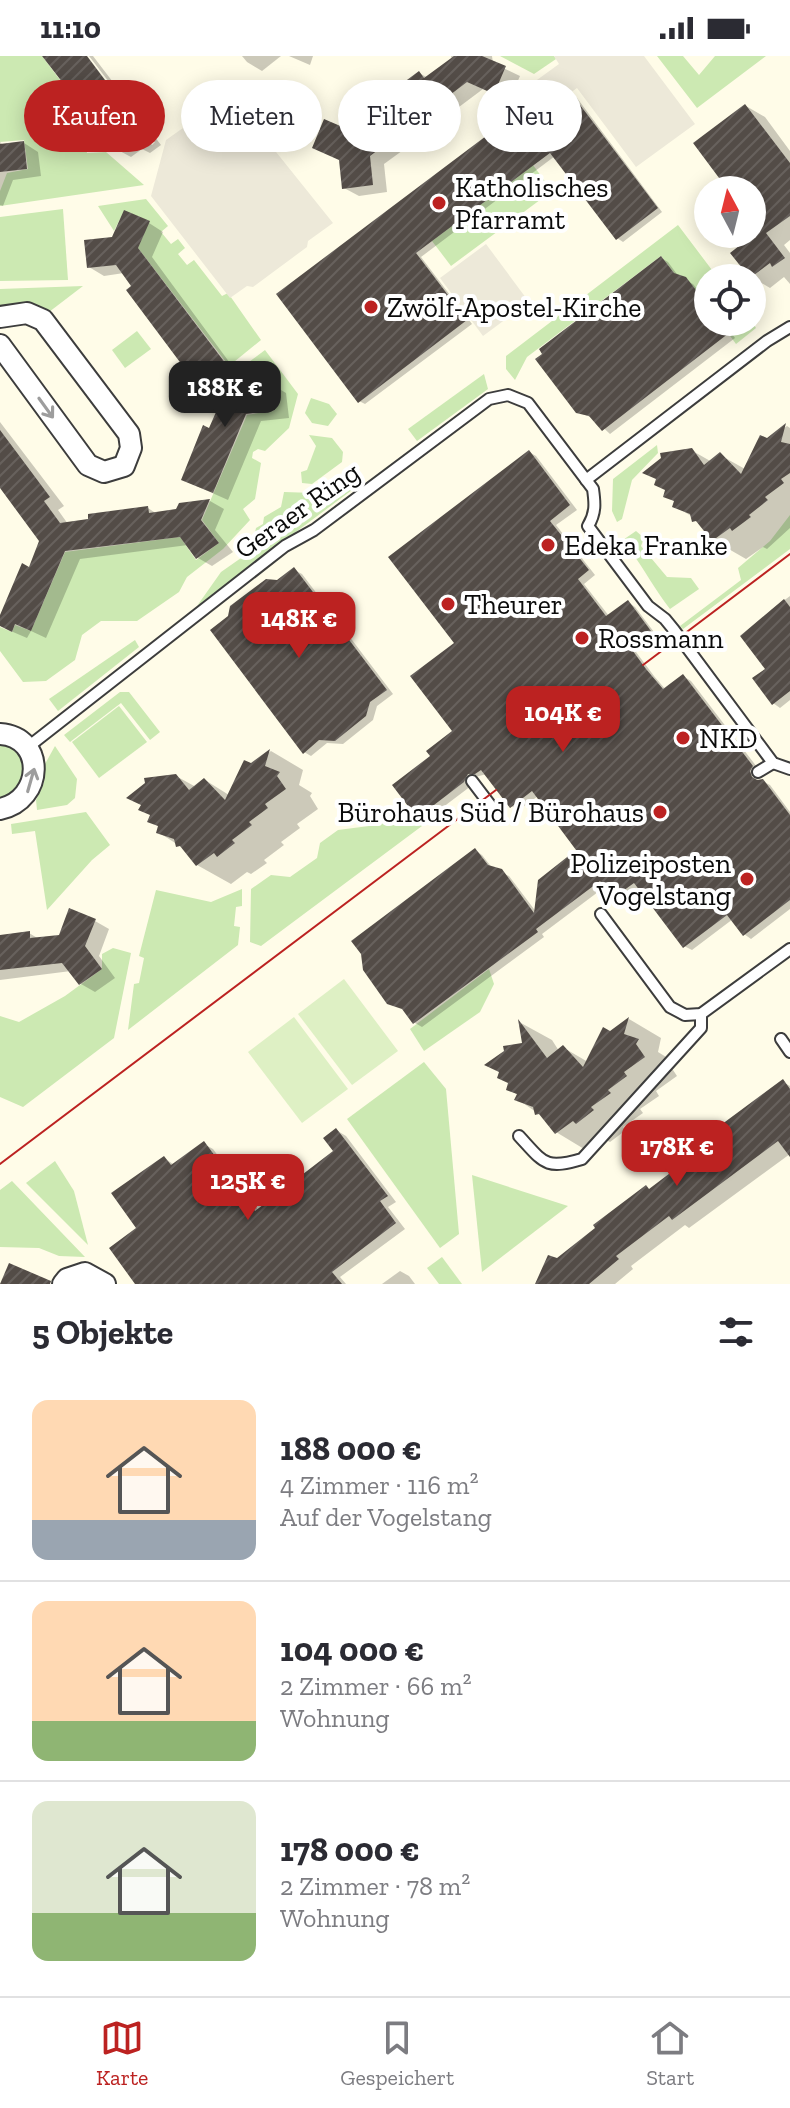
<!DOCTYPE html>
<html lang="de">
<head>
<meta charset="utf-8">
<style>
  :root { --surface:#fff; --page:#f7f7f7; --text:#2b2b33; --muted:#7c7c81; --line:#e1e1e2; --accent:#bc2221 }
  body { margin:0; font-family:"Zilla Slab",serif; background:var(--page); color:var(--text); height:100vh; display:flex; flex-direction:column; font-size:30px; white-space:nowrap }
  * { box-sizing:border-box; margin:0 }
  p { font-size:26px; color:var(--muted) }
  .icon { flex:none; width:44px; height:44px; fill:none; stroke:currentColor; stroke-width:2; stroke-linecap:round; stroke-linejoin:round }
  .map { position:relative; height:1228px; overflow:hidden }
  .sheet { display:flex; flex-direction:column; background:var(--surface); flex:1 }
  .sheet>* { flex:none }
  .hud { position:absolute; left:24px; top:24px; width:742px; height:72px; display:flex; gap:16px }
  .needle { width:52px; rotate:353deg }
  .controls { position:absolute; left:694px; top:120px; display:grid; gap:16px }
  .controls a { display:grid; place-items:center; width:72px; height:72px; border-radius:50%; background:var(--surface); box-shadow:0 4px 20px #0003; font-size:40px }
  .price { position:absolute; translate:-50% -68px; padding:0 18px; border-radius:16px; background:var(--accent); color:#fff; font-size:26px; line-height:52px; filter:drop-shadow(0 2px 4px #0008) }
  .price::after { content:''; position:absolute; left:50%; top:48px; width:24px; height:18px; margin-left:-12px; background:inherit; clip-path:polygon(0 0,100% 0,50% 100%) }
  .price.active { background:#222; color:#fff }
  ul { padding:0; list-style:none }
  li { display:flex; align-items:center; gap:24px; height:200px; padding:0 32px }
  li+li { border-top:2px solid var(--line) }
  li span { display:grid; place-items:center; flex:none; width:224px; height:160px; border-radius:16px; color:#555 }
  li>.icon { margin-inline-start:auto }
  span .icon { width:96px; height:96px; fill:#fffc; stroke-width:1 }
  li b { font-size:34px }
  h2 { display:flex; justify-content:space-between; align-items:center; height:96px; padding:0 32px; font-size:34px }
  .chip { padding:0 28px; border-radius:36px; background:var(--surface); box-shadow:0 4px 20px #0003; font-size:28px; line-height:72px }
  .chip.active { background:var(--accent); color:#fff }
  .status { display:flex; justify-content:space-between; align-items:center; height:56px; padding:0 40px; background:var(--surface); direction:ltr }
  .status svg { height:22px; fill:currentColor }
  .dock { display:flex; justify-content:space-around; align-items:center; height:112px; border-top:2px solid var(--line); background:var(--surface); font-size:22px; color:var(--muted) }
  .dock a { display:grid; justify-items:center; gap:4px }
  .dock .active { color:var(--accent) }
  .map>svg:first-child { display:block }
  .green { fill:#cce9b2 }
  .pitch { fill:#def0c4 }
  .plaza { fill:#ede9d9 }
  .shadow { fill:#0003 }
  .building { fill:url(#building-hatch) }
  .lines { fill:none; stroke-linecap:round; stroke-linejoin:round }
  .lane-casing { stroke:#3d3d3d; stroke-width:14 }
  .street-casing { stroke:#3d3d3d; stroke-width:24 }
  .lane { stroke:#fff; stroke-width:10 }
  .street { stroke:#fff; stroke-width:20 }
  .tram { stroke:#bc2221; stroke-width:2 }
  .oneway { stroke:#9d9d9d }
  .poi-dot { fill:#bc2221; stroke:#fff; stroke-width:3 }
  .labels { text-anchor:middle; stroke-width:8; stroke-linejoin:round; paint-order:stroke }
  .poi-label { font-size:28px; fill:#0a0a0a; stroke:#fff; text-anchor:start }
  .street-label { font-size:28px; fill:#0a0a0a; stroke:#fff }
</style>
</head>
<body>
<div class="status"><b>11:10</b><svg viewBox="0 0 49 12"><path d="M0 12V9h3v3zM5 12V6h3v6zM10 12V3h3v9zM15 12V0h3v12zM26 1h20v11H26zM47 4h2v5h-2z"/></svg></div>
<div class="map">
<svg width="790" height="1228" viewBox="0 0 790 1228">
  <defs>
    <pattern id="building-hatch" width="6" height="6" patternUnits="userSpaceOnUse" patternTransform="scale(2)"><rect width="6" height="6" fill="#534c47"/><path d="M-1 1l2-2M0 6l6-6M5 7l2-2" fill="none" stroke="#67615d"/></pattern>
  </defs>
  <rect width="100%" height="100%" fill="#fffce8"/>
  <!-- green -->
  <g class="green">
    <path d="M0 0H42L81 52 87 97 106 96 144 129 0 150V135L7 117 28 113 24 84 0 86Z"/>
    <path d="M500 0H554L556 3 534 18Z"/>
    <path d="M657 0H683L699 19 715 0H766L697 52Z"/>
    <path d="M533 109 552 135 451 210 432 185Z"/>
    <path d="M146 143 168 170 161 176 171 188 178 183 185 192 178 198 187 209 194 204 222 240 228 237 261 284 229 310 138 192 149 165 124 155 114 175 98 150Z"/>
    <path d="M63 153 68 224 0 225V161Z"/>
    <path d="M678 169 718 222H708V250L674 217 661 200 527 301 515 324 506 313V300Z"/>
    <path d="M83 230 49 256 29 246 0 250V233Z"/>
    <path d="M720 266H752L756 272 736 288Z"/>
    <path d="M137 275 151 293 125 312 112 294Z"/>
    <path d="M265 294 298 338 289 372 265 395 258 393 253 396 252 402 261 407 255 443 243 453 250 464 223 493 187 521 179 536 137 565H101L82 579 75 604 46 625 23 626 0 595V571L12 576 15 569 31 575 65 496 180 481 196 504 219 487 202 464 247 359 275 354 272 326 243 329 234 317Z"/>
    <path d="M484 318 488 333 417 385 408 373Z"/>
    <path d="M311 342 329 348 337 358 328 370 312 367 305 357Z"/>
    <path d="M309 379 332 382 343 396 342 406 312 428 302 427 301 416 307 414 316 390Z"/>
    <path d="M657 389 658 397 632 424 622 463 617 466 612 455 613 423Z"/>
    <path d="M340 418 352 434 197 550 221 516 251 495 256 472 263 468 264 461 281 451 284 436 314 437Z"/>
    <path d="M790 459V493L683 573 680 570 741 524 738 512 770 485Z"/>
    <path d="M636 475 644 482 641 490 667 521 691 522 699 533 670 553C655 534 645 514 630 494L620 492 617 488Z"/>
    <path d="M135 584 139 591 58 655 49 643Z"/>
    <path d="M120 636H129L160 676 150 684 121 647 70 686 64 679Z"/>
    <path d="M119 650 147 686 99 722 72 686Z"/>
    <path d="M0 687C15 688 21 699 27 711 23 727 18 739 0 743Z"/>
    <path d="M55 690 77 723 75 742 67 749 37 754 36 744 44 727 45 708Z"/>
    <path d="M86 756 110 789 92 804 47 854 35 775 12 778 11 768Z"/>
    <path d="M391 756 399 759 412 758 422 770 261 890 250 886 251 833 271 819 290 821 317 802 320 787 338 774 369 770Z"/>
    <path d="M242 833V850L236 851 234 870 240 871 238 889 128 974 134 928 139 927 144 902 139 900 156 834 211 846Z"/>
    <path d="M113 892 131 897 114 982 23 1051 0 1041V960L19 966 65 940 102 913V898Z"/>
    <path d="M489 913 494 928 480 956 424 995 410 973Z"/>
    <path d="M424 1006 446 1033 459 1178 440 1192 347 1063Z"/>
    <path d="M55 1105 74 1135 88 1189 26 1127Z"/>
    <path d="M472 1119 568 1150 482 1216Z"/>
    <path d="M12 1125 85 1201 59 1200 39 1192 0 1191V1134Z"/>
    <path d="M442 1201 462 1228H439L427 1212Z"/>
  </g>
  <!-- pitch -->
  <g class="pitch">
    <path d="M344 923 398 995 352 1029 298 958Z"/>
    <path d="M294 961 348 1033 302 1067 248 996Z"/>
  </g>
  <!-- plaza -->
  <g class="plaza">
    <path d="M554 0H644L695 68 636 111 577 32 519 74 501 50 559 8Z"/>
    <path d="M193 65 256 71 333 167 308 185 307 191 253 231 247 230 230 242 151 140 166 84Z"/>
    <path d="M486 188 529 246 483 280 440 222Z"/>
  </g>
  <!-- shadow -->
  <g class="shadow">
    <path d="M45 0H84L152 89 155 86 89 0H93L161 89 150 97 142 93 131 101 116 93Z"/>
    <path d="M242 0H281L262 15 247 6Z"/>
    <path d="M289 0H313L310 9Z"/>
    <path d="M451 0H492L493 7 520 20 509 45 483 33 455 54 458 58 410 94 406 92 384 108 387 136 359 140 344 132 340 104 314 91 352 77 375 60 419 17 428 22 452 4Z"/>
    <path d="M571 39 577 42 662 156 623 186 617 182 555 100 421 201 472 268 365 348 359 345 278 238 502 70 514 83Z"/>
    <path d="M746 50 765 61 790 95V184L784 189 790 197V228L784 221 770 232 751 221 761 176 752 163V134H730Z"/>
    <path d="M0 86 3 89 24 87 38 96 41 120 13 124 3 150 0 149Z"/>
    <path d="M149 167 163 176 152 201 238 318 250 331 271 328 286 337 289 362 261 365 228 444 183 424 223 347 220 333H212L197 324 124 217 104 220 89 211 113 183Z"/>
    <path d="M661 202 668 206 679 221 693 228 708 247V266H723L735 282 610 378 593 362 577 356 545 298Z"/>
    <path d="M0 366 64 450 58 454 68 468 148 452 157 458 178 454 180 448 210 445 224 453 215 474 233 496 212 510 198 502 188 489 80 503 46 582 31 575 27 582 13 576 0 569V564L30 513 41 484 0 429Z"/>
    <path d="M787 370 790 372V472L767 493 763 491 746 503 713 484 693 461 674 450 691 394 712 406 720 399 745 413 767 384Z"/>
    <path d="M529 396 536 400 577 454 556 469 595 519 584 528 609 560 628 546 635 551 657 580 636 596 654 620 666 634 683 620 691 625 760 715 757 720 758 726 762 725 770 729 790 756V853L751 883 744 878 733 863 692 894 684 890 640 831 622 845 614 841 606 830 542 878 544 881 422 971 415 967 405 954 475 794 482 799 493 813 509 820 537 857 579 794 538 740 519 754 511 750 487 718 475 721 471 730 426 764 418 760 432 701 455 676 456 587Z"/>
    <path d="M294 514 302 518 393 638 377 650 373 664 343 688 327 687 311 700 304 696 277 526Z"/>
    <path d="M790 540V644L780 652 773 647 768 613 771 554Z"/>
    <path d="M271 695 303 714 299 729 312 737 310 740 318 753 297 768 300 772 281 786 284 789 264 804 267 807 251 818 247 816 231 828 197 809 186 794 158 776 160 771 149 765 176 720 196 731 205 724 229 739 251 710Z"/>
    <path d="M95 865 109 873 99 900 115 922 95 936 81 928 71 915 0 924V881L29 877 39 883 60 881Z"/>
    <path d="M629 963 661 982 658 996 671 1004 669 1008 677 1020 656 1035 659 1040 640 1053 643 1057 623 1071 626 1074 610 1086 606 1084 589 1096 556 1076 545 1062 517 1043 518 1039 508 1033 525 989 521 967 552 984 559 995 564 992 588 1006 610 977Z"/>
    <path d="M783 1026 790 1030V1098L689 1172 685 1169 631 1210 633 1213 615 1228H538L557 1205 701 1096Z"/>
    <path d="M336 1074 346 1080 396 1146 388 1151 405 1173 340 1221 346 1228H138L139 1172 164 1102 173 1108 204 1088 213 1093 259 1155 336 1096Z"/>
    <path d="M400 1215 409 1220 415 1228H382Z"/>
  </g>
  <!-- building -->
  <g class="building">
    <path d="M42 0H87L147 80 133 90 129 84 115 94Z"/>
    <path d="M454 0H482L506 10 494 38 467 26 442 45 445 49 394 87 391 84 370 100 373 129 342 133 339 104 312 92 324 63 352 75 373 59 368 53 419 15 424 22Z"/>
    <path d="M571 37 658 152 616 184 550 97 416 197 467 264 358 347 276 238 502 68 512 82Z"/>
    <path d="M745 48 790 107V160L766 177 785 202 772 211 770 207 750 222 730 197 758 175 752 167V134H728L693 87Z"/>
    <path d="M24 85 27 113 0 116V88Z"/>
    <path d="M124 154 150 165 138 192 226 308 197 329 126 234 131 230 116 209 87 212 84 184 112 181Z"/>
    <path d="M661 200 674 217 686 221 708 250V266H720L729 277 602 375 589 360 576 357 535 303 542 298 539 293Z"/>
    <path d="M227 310 242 330 272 326 275 354 246 358 213 437 181 424 203 369 209 372 220 347 215 340Z"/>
    <path d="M786 367 781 386 790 388V417L781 423 784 427 765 441 768 444 749 459 751 461 732 475 730 472 712 485 696 465 692 466 690 458 672 451 674 445 663 441 665 434 654 429 656 423 642 417 661 402 660 397 692 392 704 409 720 396 741 418 760 379 767 382Z"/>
    <path d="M0 374 50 441 44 445 60 467 88 463V458L148 450 149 457 176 453 179 447 210 443 201 464 219 487 196 503 180 481 65 495 31 575 15 568 12 576 0 570V559L22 507 29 511 39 485 0 432Z"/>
    <path d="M529 394 570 449 550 465 589 514 578 523 606 560 628 544 651 575 630 591 646 613 663 633 683 618 753 710 750 715 752 721 757 724 763 723 790 759V844L743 880 727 859 683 892 634 827 613 842 600 825 536 873 538 876 413 968 402 953 387 948 363 914 361 898 351 885 475 792 488 809 502 813 534 857 538 824 576 794 532 735 510 752 481 714 475 718H468L464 726 417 762 392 729 430 700 426 695 452 675 410 620 454 587 388 501Z"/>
    <path d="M294 511 387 634 370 646 366 660 335 685 319 684 303 698 210 574 228 560 230 550 266 523 277 524Z"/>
    <path d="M784 543 790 551V635L772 649 752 622 765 613 740 580Z"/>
    <path d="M270 693 265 710 280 716 277 720 286 733 265 748 268 752 249 766 252 769 232 784 235 787 217 801 214 797 196 810 180 790 176 791 174 783 156 777 158 770 147 766 150 759 138 754 141 749 126 742 145 727 144 722 176 718 189 734 204 722 225 744 244 704 251 707Z"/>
    <path d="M69 852 96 863 85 890 102 913 79 929 62 907 0 914V879L30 875V882L59 879Z"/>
    <path d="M629 961 624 978 639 983 636 988 645 1001 624 1016 627 1020 608 1034 611 1037 591 1051 594 1054 576 1068 573 1065 555 1078 539 1058 535 1059 533 1051 514 1044 517 1038 506 1034 508 1027 497 1022 499 1016 484 1009 504 995 503 990 522 987 518 963 547 1002 563 989 583 1011 603 971 610 975Z"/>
    <path d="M783 1023 790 1033V1101L778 1085 672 1164 669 1160 616 1200 619 1203 589 1228H535L548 1199 557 1202 595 1172 593 1169 646 1129 649 1133 698 1096 695 1092 708 1083 706 1080Z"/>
    <path d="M336 1072 388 1140 380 1145 396 1167 332 1216 342 1228H135L109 1192 136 1172 111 1137 164 1100 171 1109 204 1085 255 1155 333 1095 323 1082Z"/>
    <path d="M9 1207 51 1225 50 1228H0Z"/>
  </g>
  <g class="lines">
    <!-- lane casing -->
    <g class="lane-casing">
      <g id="lane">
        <path d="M586 424 767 285 790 271"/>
        <path d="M28 691 285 490 314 474 489 343 508 339 528 347 593 433C595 447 596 457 588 470L648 550 665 563 674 574 773 707 790 713"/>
        <path d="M758 716 773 707"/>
        <path d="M472 725 494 754"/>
        <path d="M601 858 670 951 685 959 701 958 790 893"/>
        <path d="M781 983 790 996"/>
        <path d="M519 1080C544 1107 545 1114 582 1103L701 972V958"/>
      </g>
    </g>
    <!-- street casing -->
    <g class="street-casing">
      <g id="street">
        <path d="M0 261 27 257 43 264 129 378 131 392 124 410 104 416 88 409 0 289"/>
        <path d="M0 678C46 681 44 744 0 753"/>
        <path d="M63 1228 67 1223 85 1217 105 1228"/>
      </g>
    </g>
    <!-- lane -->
    <use href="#lane" class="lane"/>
    <!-- street -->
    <use href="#street" class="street"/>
    <!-- tram -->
    <g class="tram">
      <path d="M643 609 790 498"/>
      <path d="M0 1108 496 734"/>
    </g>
  </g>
  <!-- one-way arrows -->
  <defs><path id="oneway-shaft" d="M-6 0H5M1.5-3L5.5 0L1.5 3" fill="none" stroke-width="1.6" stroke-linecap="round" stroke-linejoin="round" transform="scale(2)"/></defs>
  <g class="oneway">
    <use href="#oneway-shaft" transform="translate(46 352) rotate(54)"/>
    <use href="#oneway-shaft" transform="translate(31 724) rotate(-74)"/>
  </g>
  <!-- markers -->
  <g class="poi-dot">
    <circle cx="439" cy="147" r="8"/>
    <circle cx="371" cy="251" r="8"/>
    <circle cx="548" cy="489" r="8"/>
    <circle cx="448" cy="548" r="8"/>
    <circle cx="582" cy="582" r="8"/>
    <circle cx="683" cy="682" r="8"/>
    <circle cx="660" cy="756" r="8"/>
    <circle cx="747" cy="823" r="8"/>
  </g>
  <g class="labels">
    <!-- poi labels -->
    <g class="poi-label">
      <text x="455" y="141">Katholisches<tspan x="455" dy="32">Pfarramt</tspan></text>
      <text x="387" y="261">Zwölf-Apostel-Kirche</text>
      <text x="564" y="499">Edeka Franke</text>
      <text x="464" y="558">Theurer</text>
      <text x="598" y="592">Rossmann</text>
      <text x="699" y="692">NKD</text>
      <text x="644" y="766" text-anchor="end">Bürohaus Süd / Bürohaus</text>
      <text x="731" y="817" text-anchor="end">Polizeiposten<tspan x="731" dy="32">Vogelstang</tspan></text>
    </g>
    <!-- street labels -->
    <g class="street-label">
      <text transform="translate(297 454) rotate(-35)" y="10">Geraer Ring</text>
    </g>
  </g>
</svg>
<div class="controls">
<a><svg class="needle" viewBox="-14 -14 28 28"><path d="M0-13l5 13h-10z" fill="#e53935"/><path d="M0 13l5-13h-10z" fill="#7c7c81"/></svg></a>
<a><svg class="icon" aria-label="locate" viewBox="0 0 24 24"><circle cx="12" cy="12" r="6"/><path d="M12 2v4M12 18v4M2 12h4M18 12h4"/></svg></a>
</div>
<b class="price active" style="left:225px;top:373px">188K €</b>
<b class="price" style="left:299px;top:604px">148K €</b>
<b class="price" style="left:563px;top:698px">104K €</b>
<b class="price" style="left:677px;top:1132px">178K €</b>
<b class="price" style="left:248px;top:1166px">125K €</b>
<div class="hud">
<a class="chip active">Kaufen</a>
<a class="chip">Mieten</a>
<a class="chip">Filter</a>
<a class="chip">Neu</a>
</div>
</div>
<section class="sheet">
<h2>5 Objekte<svg class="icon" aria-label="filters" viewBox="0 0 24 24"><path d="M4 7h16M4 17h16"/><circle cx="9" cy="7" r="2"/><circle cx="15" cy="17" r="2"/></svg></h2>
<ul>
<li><span style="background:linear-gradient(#ffd9b3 75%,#9aa5b1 0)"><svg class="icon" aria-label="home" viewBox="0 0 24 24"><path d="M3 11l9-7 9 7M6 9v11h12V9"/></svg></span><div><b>188 000 €</b><p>4 Zimmer · 116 m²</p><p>Auf der Vogelstang</p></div></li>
<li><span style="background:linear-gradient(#ffd9b3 75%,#8fb573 0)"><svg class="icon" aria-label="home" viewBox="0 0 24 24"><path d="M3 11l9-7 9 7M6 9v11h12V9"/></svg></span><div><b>104 000 €</b><p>2 Zimmer · 66 m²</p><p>Wohnung</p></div></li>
<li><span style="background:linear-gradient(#dfe7d0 70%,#8fb573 0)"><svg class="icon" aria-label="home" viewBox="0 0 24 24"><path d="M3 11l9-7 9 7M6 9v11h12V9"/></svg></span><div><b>178 000 €</b><p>2 Zimmer · 78 m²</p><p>Wohnung</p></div></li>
</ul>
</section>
<nav class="dock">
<a class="active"><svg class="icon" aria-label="map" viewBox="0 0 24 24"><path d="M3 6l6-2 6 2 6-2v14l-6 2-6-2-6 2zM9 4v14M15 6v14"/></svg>Karte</a>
<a><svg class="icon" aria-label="saved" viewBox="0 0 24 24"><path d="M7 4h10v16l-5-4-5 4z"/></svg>Gespeichert</a>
<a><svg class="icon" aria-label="home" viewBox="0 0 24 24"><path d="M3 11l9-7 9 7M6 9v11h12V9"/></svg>Start</a>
</nav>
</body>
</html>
